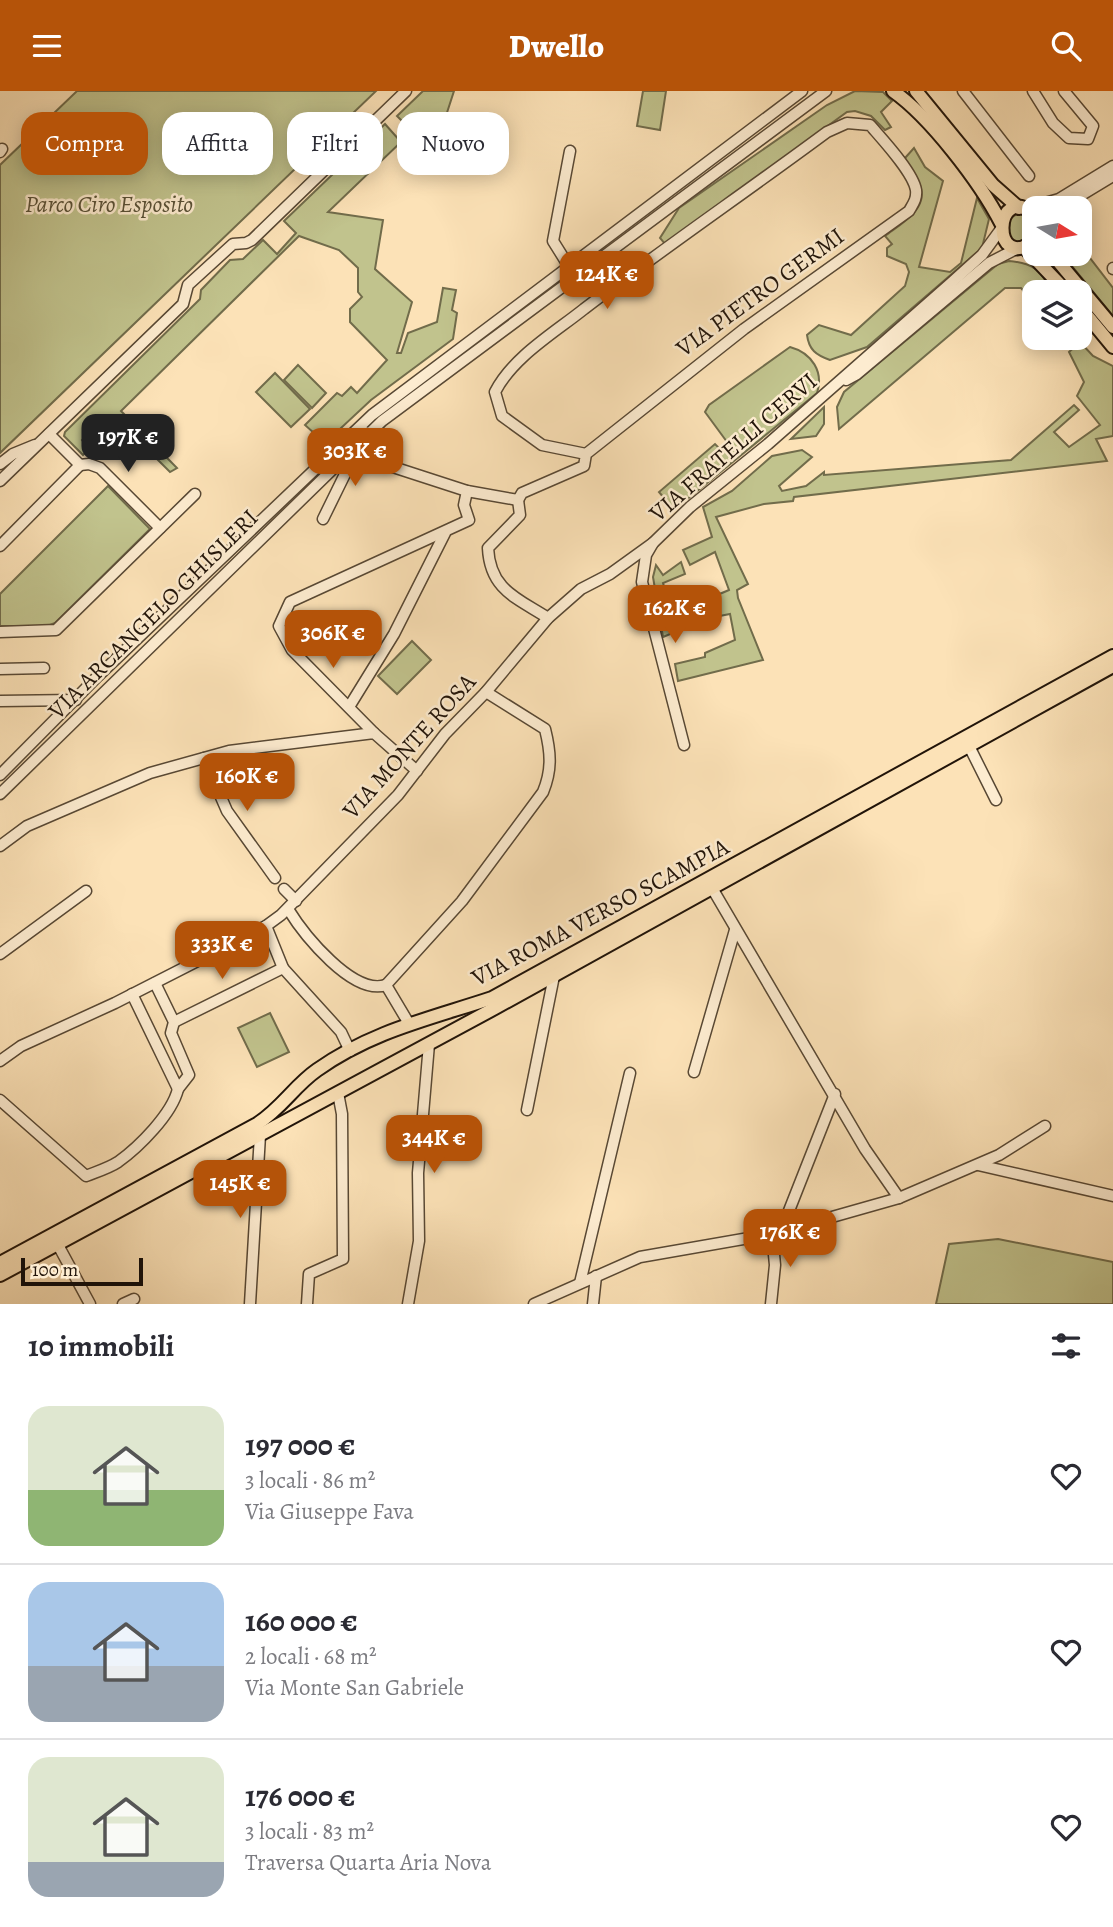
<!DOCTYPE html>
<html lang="it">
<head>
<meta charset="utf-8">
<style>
  :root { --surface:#fff; --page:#f7f7f7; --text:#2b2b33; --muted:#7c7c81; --line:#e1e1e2; --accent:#b45309 }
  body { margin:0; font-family:Alegreya,serif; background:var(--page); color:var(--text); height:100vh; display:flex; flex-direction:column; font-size:26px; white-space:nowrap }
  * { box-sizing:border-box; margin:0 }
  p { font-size:23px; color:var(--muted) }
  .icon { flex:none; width:38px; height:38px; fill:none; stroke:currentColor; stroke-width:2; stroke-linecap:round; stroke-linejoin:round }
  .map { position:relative; height:1213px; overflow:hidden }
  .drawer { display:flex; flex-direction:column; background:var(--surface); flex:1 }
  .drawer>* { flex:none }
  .top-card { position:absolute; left:21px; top:21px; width:700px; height:63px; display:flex; gap:14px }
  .needle { width:46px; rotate:101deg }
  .fabs { position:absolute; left:1022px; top:105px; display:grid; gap:14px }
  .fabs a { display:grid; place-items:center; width:70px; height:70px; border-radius:14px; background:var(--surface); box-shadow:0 4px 18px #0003; font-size:35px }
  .scale { position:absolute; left:21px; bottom:18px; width:122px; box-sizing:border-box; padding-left:7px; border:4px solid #211409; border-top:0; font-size:19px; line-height:24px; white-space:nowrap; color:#211409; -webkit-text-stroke:5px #fdecd0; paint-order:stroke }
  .price { position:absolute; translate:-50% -60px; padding:0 16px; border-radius:14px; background:var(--accent); color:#fff; font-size:23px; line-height:46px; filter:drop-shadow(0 2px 4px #0008) }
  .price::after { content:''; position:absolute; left:50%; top:42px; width:21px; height:16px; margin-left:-10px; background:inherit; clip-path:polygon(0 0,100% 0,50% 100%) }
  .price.current { background:#222; color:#fff }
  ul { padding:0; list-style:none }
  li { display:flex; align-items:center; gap:21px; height:175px; padding:0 28px }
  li+li { border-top:2px solid var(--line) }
  li span { display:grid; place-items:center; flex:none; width:196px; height:140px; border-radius:21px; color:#555 }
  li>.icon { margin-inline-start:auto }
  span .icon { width:84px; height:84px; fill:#fffc; stroke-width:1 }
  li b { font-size:30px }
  h2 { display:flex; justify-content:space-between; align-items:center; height:84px; padding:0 28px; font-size:30px }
  .tag { padding:0 24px; border-radius:21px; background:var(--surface); box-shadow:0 4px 18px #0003; font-size:24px; line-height:63px }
  .tag.current { background:var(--accent); color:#fff }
  header { display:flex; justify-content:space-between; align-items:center; height:91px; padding:0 28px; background:var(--accent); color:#fff; font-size:32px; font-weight:800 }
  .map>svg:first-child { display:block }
  .green { fill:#c1c38d; stroke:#716c4b; stroke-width:2 }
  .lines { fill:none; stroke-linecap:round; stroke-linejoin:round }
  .minor-casing { stroke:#584834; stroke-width:13 }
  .major-casing { stroke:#211409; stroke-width:16 }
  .minor { stroke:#fdecd0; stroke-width:10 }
  .major { stroke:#fce2b7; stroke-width:12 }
  .labels { text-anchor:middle; stroke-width:5; stroke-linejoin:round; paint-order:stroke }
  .park-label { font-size:24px; font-style:italic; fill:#595137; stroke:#fdecd0 }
  .street-label { font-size:24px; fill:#211409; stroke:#fdecd0 }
</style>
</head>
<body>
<header><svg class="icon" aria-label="menu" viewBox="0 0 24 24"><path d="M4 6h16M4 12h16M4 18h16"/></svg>Dwello<svg class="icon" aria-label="search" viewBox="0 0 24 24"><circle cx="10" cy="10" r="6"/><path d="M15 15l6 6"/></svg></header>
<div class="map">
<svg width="1113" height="1213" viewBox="0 0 1113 1213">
  <rect width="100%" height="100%" fill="#fce2b7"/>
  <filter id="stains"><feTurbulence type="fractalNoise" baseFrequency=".00286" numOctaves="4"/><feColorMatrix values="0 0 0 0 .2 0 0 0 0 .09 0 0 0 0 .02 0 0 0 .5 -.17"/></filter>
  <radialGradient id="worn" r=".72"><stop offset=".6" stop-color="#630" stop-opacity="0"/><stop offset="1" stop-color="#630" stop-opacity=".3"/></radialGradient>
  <!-- green -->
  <g class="green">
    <path d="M77 0H376L0 362V74Z"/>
    <path d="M423 0H454L443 34 417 30 408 36 397 25Z"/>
    <path d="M643 0H666L660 39 637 35Z"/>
    <path d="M855 0 883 1 892 10 881 21 891 36 885 39 871 25 855 20 847 21 665 153 660 147 679 117 827 14Z"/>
    <path d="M385 33 401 51 328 121 383 129 375 178 412 211 397 262H401L408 242 437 231 443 197 456 199 452 219 457 222 453 248 371 309 325 352 305 334 337 302 342 305 351 296 357 302 387 269 350 231V218L362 206 358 201V177L339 159 299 145 121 320 177 377 170 381 134 345 126 353 119 347V338L112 328H103L82 349 89 358 83 364 64 345 65 341 200 208 201 199 230 169 243 168 263 149 277 163 296 142 284 130Z"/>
    <path d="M914 57 925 76 943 90 919 176 950 181 961 172 977 107 989 128 982 157 867 256 830 269C816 264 809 259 807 244L819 234 851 244 905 195 909 181 906 173 887 165V157L892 153 885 145C899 134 927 119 921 98 918 88 909 77 905 67Z"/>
    <circle cx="1021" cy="137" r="14"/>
    <path d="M1080 154 1113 197V225L1062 163H1080Z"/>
    <path d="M1009 170C1032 172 1043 179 1050 201H1034V212L1021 197H1005L839 338 837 316 844 301 998 173Z"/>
    <path d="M1080 251 1093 265 1113 275V345L1096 348 1107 370 794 406 793 410 764 413 716 426 748 493 737 499 738 507 763 569 678 590 675 573 705 566V562L735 549 730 523 704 528V534L700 535 695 517 683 519V523L677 525 680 539 663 546 653 486 656 474 663 484 681 471 685 483 663 492 671 517C692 508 708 509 729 499L715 461 690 474 683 459 712 446 703 416 732 400 772 365 802 359 812 366 779 395 782 400 806 395 824 381V384L1011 369 1074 314 1079 319 1054 341 1069 356 1100 334 1077 305 1084 291 1069 261Z"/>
    <path d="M790 256C812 262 824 281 817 302L674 419 659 401 715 353 723 361 730 355 705 321 709 314Z"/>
    <path d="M298 274 326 302 312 317 284 289Z"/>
    <path d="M275 282 310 318 291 336 256 301Z"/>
    <path d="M824 316V333L816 345 791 348Z"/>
    <path d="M108 395 150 438 55 532 47 535H0V503Z"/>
    <path d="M412 550 431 569 397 603 378 585Z"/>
    <path d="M270 922 289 961 257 976 238 937Z"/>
    <path d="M998 1148 1113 1171V1213H936L949 1153Z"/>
  </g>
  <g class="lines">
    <!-- minor casing -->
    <g class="minor-casing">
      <g id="minor">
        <path d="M963 0 1029 85"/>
        <path d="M1033 0 1053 32 1069 47 1088 48 1093 35 1064 0"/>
        <path d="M0 61 2 58"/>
        <path d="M1060 117 1113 85"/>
        <path d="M1024 118 1059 108 1113 75"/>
        <path d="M568 174 553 150 570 60"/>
        <path d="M1113 177V178"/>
        <path d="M846 289 857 283 989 172 1020 156"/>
        <path d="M365 341 393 376 467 400 518 409"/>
        <path d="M0 373 13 363 35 354"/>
        <path d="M80 374 89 373 100 377 160 437"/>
        <path d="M0 390 183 213 188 194 233 153 246 152 252 149 406 0"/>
        <path d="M518 409 522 402 584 375 586 363 542 354 502 325 495 301C513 266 554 242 584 218 664 157 746 101 827 41L847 32 870 34C882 48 913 81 916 99 917 108 913 113 909 120L744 238 586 363"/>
        <path d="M518 409 520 424 488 457C490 499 517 507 548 527"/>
        <path d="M323 428 348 377 363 370 393 376"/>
        <path d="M0 455 80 374 49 343"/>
        <path d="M0 541 56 539 195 403"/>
        <path d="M0 578 44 577"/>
        <path d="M0 610 76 609"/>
        <path d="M349 616 394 543 445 442"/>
        <path d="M374 642 292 559 279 535 290 511 469 429 464 414 467 400"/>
        <path d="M684 654 642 491 646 464 653 452 690 416 768 353 951 192 982 164 1001 138"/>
        <path d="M969 655 996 709"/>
        <path d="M204 667 227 720 275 787"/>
        <path d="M0 684 97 586 372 324 802 0"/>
        <path d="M0 703 382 330 826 0"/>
        <path d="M0 755 27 735 150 682 229 660 374 642 417 680"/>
        <path d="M712 797 865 1058 899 1107"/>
        <path d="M284 798 296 810"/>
        <path d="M288 818C304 844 353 905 386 894"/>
        <path d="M266 835 283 877 341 941 350 960"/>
        <path d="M0 863 86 800"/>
        <path d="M386 894 462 810 543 701C552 679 551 662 545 638L486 601"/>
        <path d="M386 894 408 931"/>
        <path d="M132 903 178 998 189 984 171 942 174 931 155 892"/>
        <path d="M174 931 283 877"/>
        <path d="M0 970 21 955 115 912 266 835 281 824 398 704 445 643 486 601 548 527 581 498 610 483 653 452"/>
        <path d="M694 981 735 839"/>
        <path d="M0 1009 86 1085C96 1081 109 1077 118 1071 139 1056 172 1023 178 998"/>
        <path d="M527 1019 554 885"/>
        <path d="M978 1074 1113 1105"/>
        <path d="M781 1140 835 1003"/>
        <path d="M58 1154 90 1213"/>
        <path d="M580 1192 630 982"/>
        <path d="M123 1213 134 1208"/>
        <path d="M250 1213 260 1044"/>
        <path d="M307 1213 309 1183 343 1168 342 1023 338 1002"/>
        <path d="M408 1213 419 1150 418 1082 429 953"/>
        <path d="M534 1213 640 1166 772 1143 899 1107 999 1064 1045 1035"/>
        <path d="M593 1213 596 1185"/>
        <path d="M771 1213 775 1174 772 1143"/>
      </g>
    </g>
    <!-- major casing -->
    <g class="major-casing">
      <g id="major">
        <path d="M893 0C930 26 980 91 1001 132"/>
        <path d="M916 0 993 94 1019 117"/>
        <path d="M1034 123C993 90 991 183 1034 150"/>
        <path d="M1024 156 1067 201"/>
        <path d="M1052 163 1113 236"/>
        <path d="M1080 216 1113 256"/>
        <path d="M0 1172 257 1033C282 1017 294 995 317 979 372 940 429 928 492 907L1113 565"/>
        <path d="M0 1184 495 917 1113 575"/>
      </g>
    </g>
    <!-- minor -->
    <use href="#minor" class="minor"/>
    <!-- major -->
    <use href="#major" class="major"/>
  </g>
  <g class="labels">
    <!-- park labels -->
    <g class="park-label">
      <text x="109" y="121">Parco Ciro Esposito</text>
    </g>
    <!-- street labels -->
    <g class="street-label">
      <text transform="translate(760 201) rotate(-36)" y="8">VIA PIETRO GERMI</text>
      <text transform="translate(733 356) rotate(-41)" y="8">VIA FRATELLI CERVI</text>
      <text transform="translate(153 523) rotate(-45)" y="8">VIA ARCANGELO GHISLERI</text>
      <text transform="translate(409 655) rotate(-48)" y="8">VIA MONTE ROSA</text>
      <text transform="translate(600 821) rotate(-28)" y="8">VIA ROMA VERSO SCAMPIA</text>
    </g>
  </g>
  <rect width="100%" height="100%" filter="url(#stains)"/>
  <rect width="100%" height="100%" fill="url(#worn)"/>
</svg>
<div class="fabs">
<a><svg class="needle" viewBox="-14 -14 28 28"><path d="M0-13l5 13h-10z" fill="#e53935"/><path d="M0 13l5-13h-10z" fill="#7c7c81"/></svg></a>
<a><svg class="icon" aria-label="layers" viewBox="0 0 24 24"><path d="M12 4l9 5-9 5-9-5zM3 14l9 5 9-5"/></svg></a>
</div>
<div class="scale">100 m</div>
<b class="price" style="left:607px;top:220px">124K €</b>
<b class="price current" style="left:128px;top:383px">197K €</b>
<b class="price" style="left:355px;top:397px">303K €</b>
<b class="price" style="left:675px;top:554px">162K €</b>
<b class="price" style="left:333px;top:579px">306K €</b>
<b class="price" style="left:247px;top:722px">160K €</b>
<b class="price" style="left:222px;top:890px">333K €</b>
<b class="price" style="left:434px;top:1084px">344K €</b>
<b class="price" style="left:240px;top:1129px">145K €</b>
<b class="price" style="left:790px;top:1178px">176K €</b>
<div class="top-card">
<a class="tag current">Compra</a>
<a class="tag">Affitta</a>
<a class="tag">Filtri</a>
<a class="tag">Nuovo</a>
</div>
</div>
<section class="drawer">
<h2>10 immobili<svg class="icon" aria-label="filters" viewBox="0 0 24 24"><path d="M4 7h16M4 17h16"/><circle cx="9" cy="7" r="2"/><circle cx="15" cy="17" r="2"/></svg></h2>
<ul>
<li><span style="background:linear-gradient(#dfe7d0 60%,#8fb573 0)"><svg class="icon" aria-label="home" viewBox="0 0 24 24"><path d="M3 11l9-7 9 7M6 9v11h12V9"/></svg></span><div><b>197 000 €</b><p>3 locali · 86 m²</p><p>Via Giuseppe Fava</p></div><svg class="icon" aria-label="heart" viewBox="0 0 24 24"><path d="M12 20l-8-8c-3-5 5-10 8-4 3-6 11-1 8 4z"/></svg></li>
<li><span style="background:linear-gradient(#a9c7e8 60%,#9aa5b1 0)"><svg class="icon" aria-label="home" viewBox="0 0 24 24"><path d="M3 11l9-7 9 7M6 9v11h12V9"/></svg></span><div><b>160 000 €</b><p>2 locali · 68 m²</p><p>Via Monte San Gabriele</p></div><svg class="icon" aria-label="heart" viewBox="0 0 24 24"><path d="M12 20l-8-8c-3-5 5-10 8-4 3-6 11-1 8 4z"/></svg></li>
<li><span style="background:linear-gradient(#dfe7d0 75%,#9aa5b1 0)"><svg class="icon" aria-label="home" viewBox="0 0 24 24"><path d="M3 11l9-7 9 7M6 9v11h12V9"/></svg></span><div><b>176 000 €</b><p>3 locali · 83 m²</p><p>Traversa Quarta Aria Nova</p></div><svg class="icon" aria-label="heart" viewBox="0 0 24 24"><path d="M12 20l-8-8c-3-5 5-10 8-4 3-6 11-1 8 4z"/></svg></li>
</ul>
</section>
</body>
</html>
